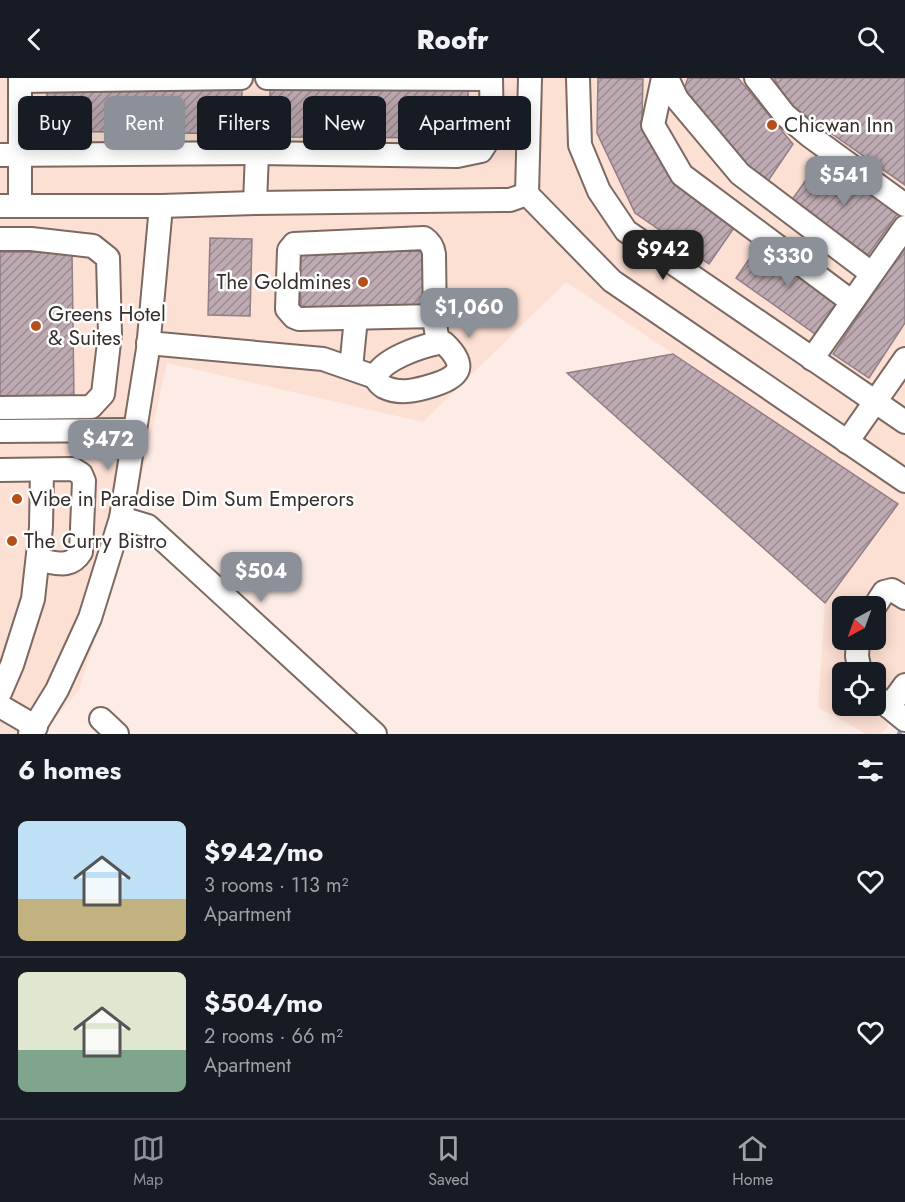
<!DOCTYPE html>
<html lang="en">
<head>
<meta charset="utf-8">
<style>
  :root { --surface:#171b24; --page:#242831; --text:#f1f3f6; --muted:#9ea1a6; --line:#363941; --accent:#8c9099 }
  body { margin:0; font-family:Jost,sans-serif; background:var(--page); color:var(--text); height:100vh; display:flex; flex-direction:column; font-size:22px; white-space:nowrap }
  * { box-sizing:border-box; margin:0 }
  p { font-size:20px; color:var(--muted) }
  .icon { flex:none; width:33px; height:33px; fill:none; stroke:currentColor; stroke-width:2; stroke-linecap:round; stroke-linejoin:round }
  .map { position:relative; height:656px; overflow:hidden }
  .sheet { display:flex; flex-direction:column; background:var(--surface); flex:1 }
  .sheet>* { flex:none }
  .hud { position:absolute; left:18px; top:18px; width:600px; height:54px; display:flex; gap:12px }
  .needle { width:39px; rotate:221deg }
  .tools { position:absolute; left:832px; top:518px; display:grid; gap:12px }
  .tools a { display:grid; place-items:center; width:54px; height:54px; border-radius:9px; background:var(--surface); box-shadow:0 3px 15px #0003; font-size:30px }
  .price { position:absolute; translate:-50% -51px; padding:0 14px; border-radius:12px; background:var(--accent); color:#fff; font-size:20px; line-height:39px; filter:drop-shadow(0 2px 3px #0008) }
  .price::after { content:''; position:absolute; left:50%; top:36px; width:18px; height:14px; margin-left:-9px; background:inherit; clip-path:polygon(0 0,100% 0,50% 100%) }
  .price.selected { background:#222; color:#fff }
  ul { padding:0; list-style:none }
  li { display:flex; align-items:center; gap:18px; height:150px; padding:0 18px }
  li+li { border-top:2px solid var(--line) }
  li span { display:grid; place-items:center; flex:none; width:168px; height:120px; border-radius:9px; color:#555 }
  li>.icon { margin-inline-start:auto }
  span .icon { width:72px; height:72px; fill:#fffc; stroke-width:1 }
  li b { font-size:26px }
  h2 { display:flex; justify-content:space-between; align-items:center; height:72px; padding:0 18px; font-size:26px }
  .tag { padding:0 21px; border-radius:9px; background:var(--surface); box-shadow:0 3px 15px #0003; font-size:21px; line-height:54px }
  .tag.selected { background:var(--accent); color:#fff }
  header { display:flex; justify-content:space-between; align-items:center; height:78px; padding:0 18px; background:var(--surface); font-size:27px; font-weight:800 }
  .tabs { display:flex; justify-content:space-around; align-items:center; height:84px; border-top:2px solid var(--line); background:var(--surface); font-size:16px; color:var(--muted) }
  .tabs a { display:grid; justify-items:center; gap:3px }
  .tabs .selected { color:var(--accent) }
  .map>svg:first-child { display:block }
  .built { fill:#fde0d4; fill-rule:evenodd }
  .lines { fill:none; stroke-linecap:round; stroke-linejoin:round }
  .stream { stroke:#8298c3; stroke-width:4.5 }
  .building { fill:url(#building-hatch); stroke:#917e86; stroke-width:1.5 }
  .minor-casing { stroke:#7c6962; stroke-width:26 }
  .minor { stroke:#fff; stroke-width:22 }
  .poi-dot { fill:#b4511a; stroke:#fdfdfd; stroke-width:2 }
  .labels { text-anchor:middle; stroke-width:5; stroke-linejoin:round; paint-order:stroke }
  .poi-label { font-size:21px; fill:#362e2a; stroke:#fdfdfd; text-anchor:start }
</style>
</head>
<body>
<header><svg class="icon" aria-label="back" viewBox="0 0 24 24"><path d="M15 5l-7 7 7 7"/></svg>Roofr<svg class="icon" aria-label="search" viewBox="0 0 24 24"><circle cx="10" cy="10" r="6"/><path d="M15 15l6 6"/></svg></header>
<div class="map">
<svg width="905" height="656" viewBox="0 0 905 656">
  <defs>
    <pattern id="building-hatch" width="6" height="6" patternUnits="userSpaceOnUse" patternTransform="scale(1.5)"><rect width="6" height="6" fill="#beaab2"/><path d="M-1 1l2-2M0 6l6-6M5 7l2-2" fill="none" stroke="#9b8b91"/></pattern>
  </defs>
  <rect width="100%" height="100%" fill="#fdece5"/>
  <!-- built -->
  <path class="built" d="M0 0H905V623L882 656H866L818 629 825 525 567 295 672 275 566 204 423 344 167 285 133 437 79 612 42 656H0ZM843 528H876V561H843ZM843 594H876V627H843Z"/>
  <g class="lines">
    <!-- stream -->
    <path class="stream" d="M899 656 900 654"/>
  </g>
  <!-- building -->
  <g class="building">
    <path d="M598 0 643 1 642 38 671 97 738 144 709 186 635 135 597 55Z"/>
    <path d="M688 0H738L793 66 768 103 747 88 683 13Z"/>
    <path d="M774 0H905V107L788 25Z"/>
    <path d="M47 7 242 11 241 56 47 53Z"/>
    <path d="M270 10 468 11 469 60 270 59Z"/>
    <path d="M821 81 898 135 868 177 791 123Z"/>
    <path d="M210 160 252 161 250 238 208 237Z"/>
    <path d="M761 164 841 220 815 256 736 200Z"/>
    <path d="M905 168V245L869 300 833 276Z"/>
    <path d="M425 173 426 234 301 236 300 174Z"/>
    <path d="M0 174H72L74 322 0 323Z"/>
    <path d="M673 276 898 426 825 525 567 295Z"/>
  </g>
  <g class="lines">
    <!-- minor casing -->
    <g class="minor-casing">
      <g id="minor">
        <path d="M267 0 491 1"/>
        <path d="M530 0 527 116 612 203 905 403"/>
        <path d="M578 0 580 67 599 113 626 153 905 344"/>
        <path d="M663 0 653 47 682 97 852 224"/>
        <path d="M667 0 677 21 740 96 871 195"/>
        <path d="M756 0 785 37 810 58 905 127"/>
        <path d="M20 3 241 0"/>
        <path d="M0 77 257 75 457 78 481 73 492 56 491 0"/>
        <path d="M255 125 257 75"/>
        <path d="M20 127V0"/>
        <path d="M0 128H161L255 125 502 122H510L527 116"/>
        <path d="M0 161H31L93 168 108 180 110 256 103 316 91 329 0 330"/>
        <path d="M435 238 299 241 294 239 287 231 289 172 294 166 424 160C430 164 433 168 434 176L435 246 438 265"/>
        <path d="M148 265 323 281 375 299"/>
        <path d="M438 265H444C466 286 463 298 434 307 418 312 400 317 384 309 379 306 377 303 375 299 383 281 419 269 438 265Z"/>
        <path d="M812 281 905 149"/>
        <path d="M351 290 356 240"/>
        <path d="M0 353 135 352"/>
        <path d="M847 364 905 281"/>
        <path d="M0 392 73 391 81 396 84 403 81 474C70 492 55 484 38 482"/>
        <path d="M121 440 148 448 375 656"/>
        <path d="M875 528 884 514 892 512 905 520"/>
        <path d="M858 561 857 578 860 594"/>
        <path d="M0 615 12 587 33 521 41 449 42 392"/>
        <path d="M876 618 905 642"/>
        <path d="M0 628 36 649"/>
        <path d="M889 629 905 607"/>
        <path d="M101 641 117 656"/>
        <path d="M30 656 57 612 90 540 121 440 148 271 161 128"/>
      </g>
    </g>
    <!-- minor -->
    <use href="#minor" class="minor"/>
  </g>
  <!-- markers -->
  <g class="poi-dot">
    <circle cx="772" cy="47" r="6"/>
    <circle cx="363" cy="204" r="6"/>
    <circle cx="36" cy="248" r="6"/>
    <circle cx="17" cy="421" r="6"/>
    <circle cx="12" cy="463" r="6"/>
  </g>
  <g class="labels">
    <!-- poi labels -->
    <g class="poi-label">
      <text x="784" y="54">Chicwan Inn</text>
      <text x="351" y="211" text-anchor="end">The Goldmines</text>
      <text x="48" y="243">Greens Hotel<tspan x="48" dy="24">&amp; Suites</tspan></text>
      <text x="29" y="428">Vibe in Paradise Dim Sum Emperors</text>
      <text x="24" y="470">The Curry Bistro</text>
    </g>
  </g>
</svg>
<div class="tools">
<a><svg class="needle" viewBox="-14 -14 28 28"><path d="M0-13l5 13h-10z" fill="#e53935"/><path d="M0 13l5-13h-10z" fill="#9ea1a6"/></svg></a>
<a><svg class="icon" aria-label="locate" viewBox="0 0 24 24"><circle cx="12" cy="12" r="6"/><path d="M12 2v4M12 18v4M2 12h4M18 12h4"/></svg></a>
</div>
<b class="price" style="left:844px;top:129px">$541</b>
<b class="price selected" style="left:663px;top:203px">$942</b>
<b class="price" style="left:788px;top:210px">$330</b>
<b class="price" style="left:469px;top:261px">$1,060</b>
<b class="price" style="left:108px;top:393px">$472</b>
<b class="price" style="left:261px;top:525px">$504</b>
<div class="hud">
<a class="tag">Buy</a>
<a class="tag selected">Rent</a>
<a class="tag">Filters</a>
<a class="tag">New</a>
<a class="tag">Apartment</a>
</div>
</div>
<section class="sheet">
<h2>6 homes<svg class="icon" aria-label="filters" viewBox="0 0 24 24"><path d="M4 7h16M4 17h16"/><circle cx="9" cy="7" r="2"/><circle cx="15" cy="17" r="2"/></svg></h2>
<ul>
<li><span style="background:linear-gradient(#bfe0f5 65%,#c2b280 0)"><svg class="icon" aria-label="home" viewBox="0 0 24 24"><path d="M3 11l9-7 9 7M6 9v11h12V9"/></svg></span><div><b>$942/mo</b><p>3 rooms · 113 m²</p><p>Apartment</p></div><svg class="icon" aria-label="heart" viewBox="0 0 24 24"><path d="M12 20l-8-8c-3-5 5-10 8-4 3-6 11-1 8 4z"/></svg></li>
<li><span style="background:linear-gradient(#dfe7d0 65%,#7fa58c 0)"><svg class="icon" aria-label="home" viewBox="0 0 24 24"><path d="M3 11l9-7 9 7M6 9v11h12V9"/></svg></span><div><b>$504/mo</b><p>2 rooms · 66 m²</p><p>Apartment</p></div><svg class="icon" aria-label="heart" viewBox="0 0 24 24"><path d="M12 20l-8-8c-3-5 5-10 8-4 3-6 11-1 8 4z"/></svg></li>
</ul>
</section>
<nav class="tabs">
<a class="selected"><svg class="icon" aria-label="map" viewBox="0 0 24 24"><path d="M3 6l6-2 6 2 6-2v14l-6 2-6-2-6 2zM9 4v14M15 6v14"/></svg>Map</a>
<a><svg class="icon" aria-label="saved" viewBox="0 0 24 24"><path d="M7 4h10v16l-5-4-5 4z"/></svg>Saved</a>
<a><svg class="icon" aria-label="home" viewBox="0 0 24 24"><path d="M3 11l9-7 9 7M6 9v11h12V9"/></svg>Home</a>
</nav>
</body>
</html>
